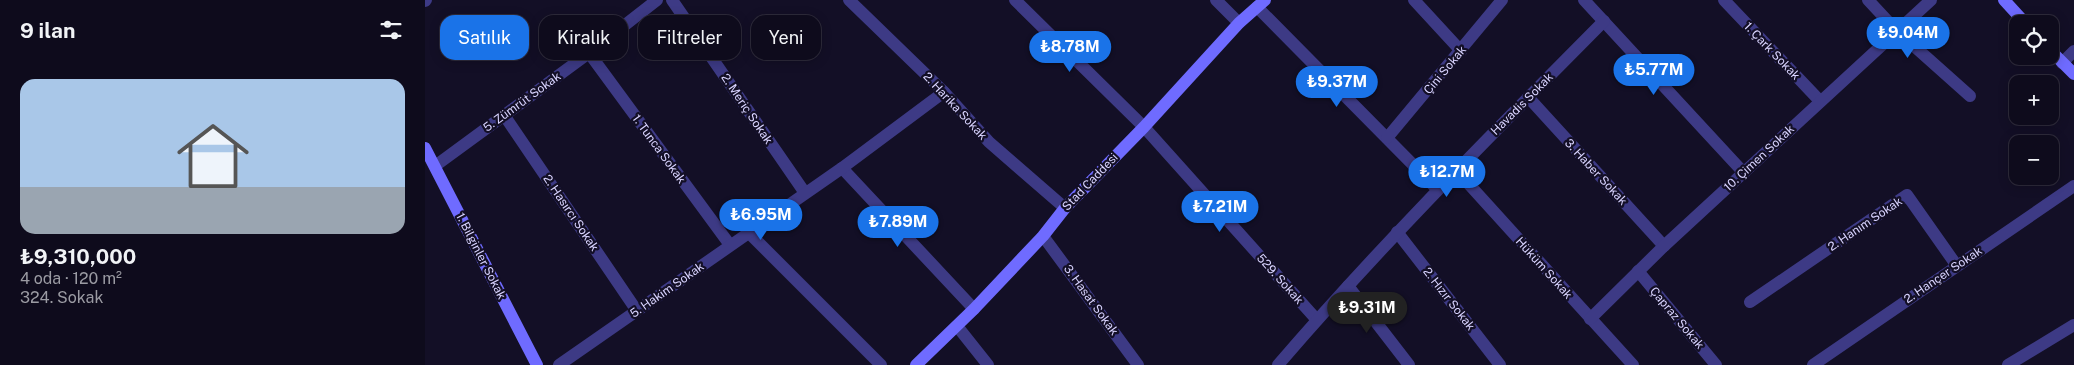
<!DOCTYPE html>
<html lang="tr">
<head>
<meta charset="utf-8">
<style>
  :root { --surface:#0e0b1c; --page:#1c1929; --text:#f1f3f6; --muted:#9b9ba3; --line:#2e2b3b; --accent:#1a73e8 }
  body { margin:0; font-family:"Public Sans",sans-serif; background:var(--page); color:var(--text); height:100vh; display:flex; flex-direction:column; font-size:19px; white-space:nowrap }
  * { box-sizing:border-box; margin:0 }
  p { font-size:16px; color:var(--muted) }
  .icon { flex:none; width:28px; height:28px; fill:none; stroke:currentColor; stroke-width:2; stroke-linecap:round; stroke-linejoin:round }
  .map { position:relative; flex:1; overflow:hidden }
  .panel { display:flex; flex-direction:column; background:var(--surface); width:425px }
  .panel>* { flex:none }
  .guide { position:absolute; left:15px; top:15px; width:475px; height:45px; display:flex; gap:10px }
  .controls { position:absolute; left:1584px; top:15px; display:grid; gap:10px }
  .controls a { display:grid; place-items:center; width:50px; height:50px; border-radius:10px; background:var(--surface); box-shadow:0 2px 12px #0003,0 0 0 1px var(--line); font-size:25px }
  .price { position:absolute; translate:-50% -42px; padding:0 11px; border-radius:18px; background:var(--accent); color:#fff; font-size:16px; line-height:32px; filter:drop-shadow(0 1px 2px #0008) }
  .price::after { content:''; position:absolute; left:50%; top:30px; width:15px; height:11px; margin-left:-8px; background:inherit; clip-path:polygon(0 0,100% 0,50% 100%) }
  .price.on { background:#222; color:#fff }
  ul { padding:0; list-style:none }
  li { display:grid; align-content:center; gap:10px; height:265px; padding:0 20px }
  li+li { border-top:1px solid var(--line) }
  li span { display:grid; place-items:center; height:155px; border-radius:15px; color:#555 }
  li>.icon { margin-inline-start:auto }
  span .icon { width:90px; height:90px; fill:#fffc; stroke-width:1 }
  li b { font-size:21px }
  h2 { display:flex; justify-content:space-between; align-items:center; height:60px; padding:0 20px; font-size:21px }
  .pill { padding:0 18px; border-radius:15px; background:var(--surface); box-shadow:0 2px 12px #0003,0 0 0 1px var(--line); font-size:18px; line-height:45px }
  .pill.on { background:var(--accent); color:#fff }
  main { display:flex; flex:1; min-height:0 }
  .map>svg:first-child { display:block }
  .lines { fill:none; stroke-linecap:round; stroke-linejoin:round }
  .street { stroke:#3d3a85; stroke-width:12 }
  .secondary { stroke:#6f6bff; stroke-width:12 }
  .labels { text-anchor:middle; stroke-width:4.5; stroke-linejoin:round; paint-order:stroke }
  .street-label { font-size:12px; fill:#d9d4ff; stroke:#130f26 }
</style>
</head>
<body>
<main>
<section class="panel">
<h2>9 ilan<svg class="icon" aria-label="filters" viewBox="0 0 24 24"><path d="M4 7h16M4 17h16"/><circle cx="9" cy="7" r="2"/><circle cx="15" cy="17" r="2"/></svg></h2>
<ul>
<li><span style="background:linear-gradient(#a9c7e8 70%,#9aa5b1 0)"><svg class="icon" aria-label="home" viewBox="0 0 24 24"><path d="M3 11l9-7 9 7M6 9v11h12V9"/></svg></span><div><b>₺9,310,000</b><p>4 oda · 120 m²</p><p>324. Sokak</p></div></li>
</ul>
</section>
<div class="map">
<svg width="1649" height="365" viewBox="0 0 1649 365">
  <rect width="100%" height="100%" fill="#130f26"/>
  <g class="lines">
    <!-- street -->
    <g class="street">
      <path d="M247 0 380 193"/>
      <path d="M424 0 519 92 564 142 640 208"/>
      <path d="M590 0 719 127 892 320"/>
      <path d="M791 0 814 23"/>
      <path d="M989 0 1036 51"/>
      <path d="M1159 0 1319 173"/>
      <path d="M1299 0 1395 101"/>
      <path d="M1443 0 1471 30 1545 96"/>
      <path d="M0 1 1 0"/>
      <path d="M832 7 1012 189"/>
      <path d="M164 53 305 245"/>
      <path d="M1637 63 1649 51"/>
      <path d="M1103 97 1239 246"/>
      <path d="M79 115 212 311"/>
      <path d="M962 138 1077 0"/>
      <path d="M10 166 164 53 232 0"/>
      <path d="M417 168 549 309"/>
      <path d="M1031 170 1208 365"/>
      <path d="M323 232 456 365"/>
      <path d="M972 232 1075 365"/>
      <path d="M618 236 713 365"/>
      <path d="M1213 271 1291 365"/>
      <path d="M923 286 984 365"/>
      <path d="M1325 302 1482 195 1532 266"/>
      <path d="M1165 319 1239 246 1506 0"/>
      <path d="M532 326 563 365"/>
      <path d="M134 365 417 168 519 92"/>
      <path d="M853 365C956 245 1068 133 1179 21"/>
      <path d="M1388 365 1649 186"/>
      <path d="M1583 365 1649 325"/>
    </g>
    <!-- secondary -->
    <g class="secondary">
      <path d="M1579 0 1601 24"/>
      <path d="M1625 50 1649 74"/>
      <path d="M0 148 112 365"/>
      <path d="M491 365 549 309 618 236 640 208 719 127 814 23 840 0"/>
    </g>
  </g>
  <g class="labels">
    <!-- street labels -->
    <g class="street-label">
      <text transform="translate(1347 51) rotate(46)" y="4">1. Çark Sokak</text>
      <text transform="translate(1020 70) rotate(-50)" y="4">Çini Sokak</text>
      <text transform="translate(97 102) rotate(-36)" y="4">5. Zümrüt Sokak</text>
      <text transform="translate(1097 104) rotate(-45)" y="4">Havadis Sokak</text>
      <text transform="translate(530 106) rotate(47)" y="4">2. Harika Sokak</text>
      <text transform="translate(322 109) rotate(56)" y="4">2. Meriç Sokak</text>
      <text transform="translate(234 149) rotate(54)" y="4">1. Tunca Sokak</text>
      <text transform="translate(1334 158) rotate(-43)" y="4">10. Çimen Sokak</text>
      <text transform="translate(1171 172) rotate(47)" y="4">3. Haber Sokak</text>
      <text transform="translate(665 182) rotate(-46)" y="4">Stad Caddesi</text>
      <text transform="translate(146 213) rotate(56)" y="4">2. Hasırcı Sokak</text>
      <text transform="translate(1440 224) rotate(-34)" y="4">2. Hanım Sokak</text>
      <text transform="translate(56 256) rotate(63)" y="4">1. Bilginler Sokak</text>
      <text transform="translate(1119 268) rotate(48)" y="4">Hüküm Sokak</text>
      <text transform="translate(1518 275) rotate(-34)" y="4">2. Hançer Sokak</text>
      <text transform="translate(855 279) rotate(48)" y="4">529. Sokak</text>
      <text transform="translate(242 290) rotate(-35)" y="4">5. Hakim Sokak</text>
      <text transform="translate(1024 299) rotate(52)" y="4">2. Hızır Sokak</text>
      <text transform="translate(666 300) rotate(54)" y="4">3. Hasat Sokak</text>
      <text transform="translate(1252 318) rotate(50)" y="4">Çapraz Sokak</text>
    </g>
  </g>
</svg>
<div class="controls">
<a><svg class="icon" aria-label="locate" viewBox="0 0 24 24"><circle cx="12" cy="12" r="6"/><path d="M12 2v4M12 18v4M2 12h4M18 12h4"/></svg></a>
<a>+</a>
<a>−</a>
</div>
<b class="price" style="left:1483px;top:59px">₺9.04M</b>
<b class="price" style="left:645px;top:73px">₺8.78M</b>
<b class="price" style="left:1229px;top:96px">₺5.77M</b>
<b class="price" style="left:912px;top:108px">₺9.37M</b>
<b class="price" style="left:1022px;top:198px">₺12.7M</b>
<b class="price" style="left:795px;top:233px">₺7.21M</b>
<b class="price" style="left:336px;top:241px">₺6.95M</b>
<b class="price" style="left:473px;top:248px">₺7.89M</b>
<b class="price on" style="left:942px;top:334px">₺9.31M</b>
<div class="guide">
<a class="pill on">Satılık</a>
<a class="pill">Kiralık</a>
<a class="pill">Filtreler</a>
<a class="pill">Yeni</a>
</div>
</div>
</main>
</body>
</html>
